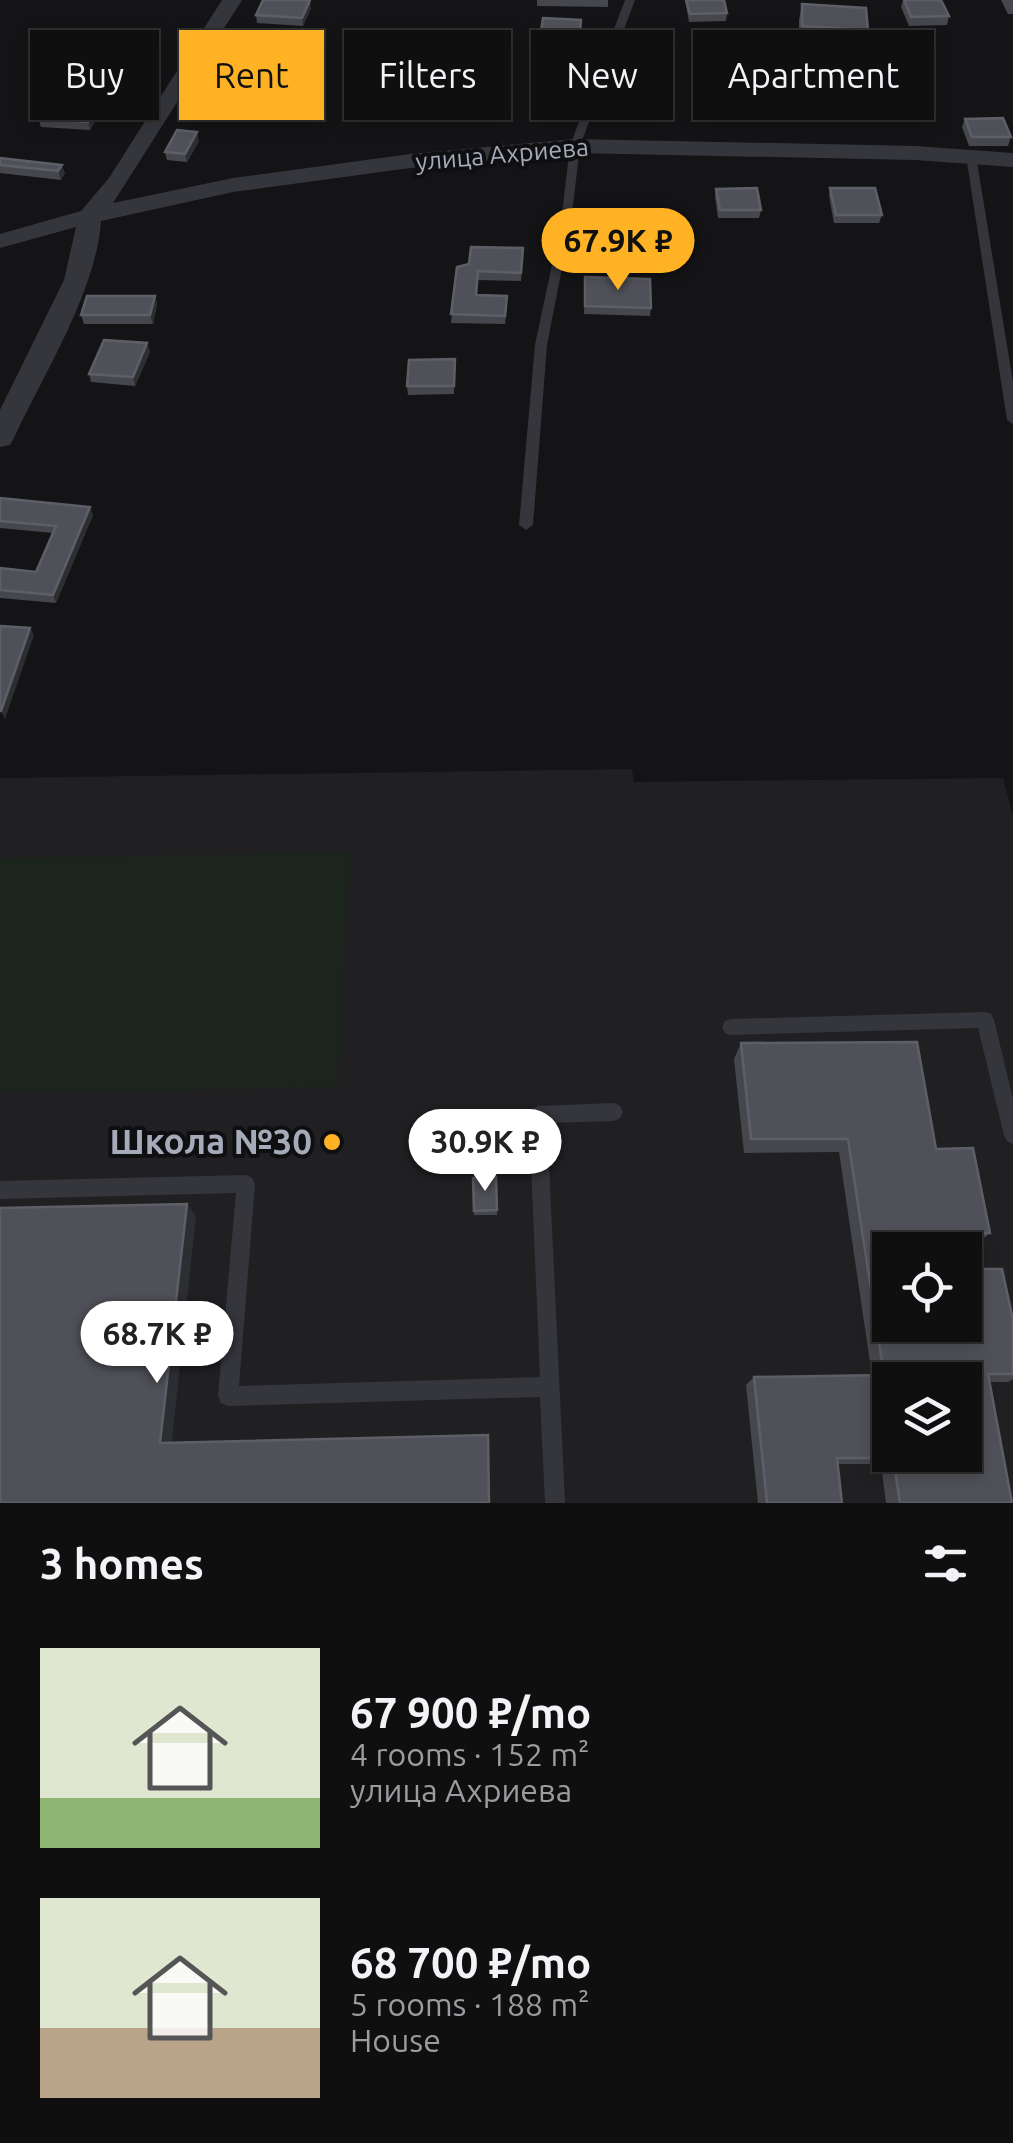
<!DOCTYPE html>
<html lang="en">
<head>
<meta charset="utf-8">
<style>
  :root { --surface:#0f0f10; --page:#181819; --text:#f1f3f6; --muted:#9b9c9f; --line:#2f2f30; --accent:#ffb224 }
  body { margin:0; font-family:Ubuntu,sans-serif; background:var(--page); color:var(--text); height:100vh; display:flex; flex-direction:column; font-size:38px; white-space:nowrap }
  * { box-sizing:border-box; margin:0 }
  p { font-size:32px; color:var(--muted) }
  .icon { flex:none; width:55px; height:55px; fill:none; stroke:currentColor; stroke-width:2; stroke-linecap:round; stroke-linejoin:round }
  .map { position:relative; height:1503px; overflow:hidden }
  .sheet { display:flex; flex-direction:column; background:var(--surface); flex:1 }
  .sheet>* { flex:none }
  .top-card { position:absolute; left:30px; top:30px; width:955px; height:90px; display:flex; gap:20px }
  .fabs { position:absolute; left:872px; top:1232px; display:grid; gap:20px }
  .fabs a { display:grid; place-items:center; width:110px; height:110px; border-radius:0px; background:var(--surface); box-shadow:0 5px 15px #0003,0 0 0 2px var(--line); font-size:50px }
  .price { position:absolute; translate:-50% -85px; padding:0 22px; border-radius:35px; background:#fff; color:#222; font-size:32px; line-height:65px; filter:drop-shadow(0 2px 5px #0008) }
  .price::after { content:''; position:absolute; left:50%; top:60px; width:30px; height:22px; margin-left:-15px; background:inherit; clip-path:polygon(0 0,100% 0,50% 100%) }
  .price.current { background:var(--accent); color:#111 }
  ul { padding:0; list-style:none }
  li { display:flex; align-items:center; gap:30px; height:250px; padding:0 40px }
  li span { display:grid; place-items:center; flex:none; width:280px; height:200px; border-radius:0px; color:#555 }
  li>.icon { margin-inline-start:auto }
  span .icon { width:120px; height:120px; fill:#fffc; stroke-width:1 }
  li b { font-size:42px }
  h2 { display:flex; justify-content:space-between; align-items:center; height:120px; padding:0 40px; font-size:42px }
  .tag { padding:0 35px; border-radius:0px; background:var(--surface); box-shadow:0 5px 15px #0003,0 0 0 2px var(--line); font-size:35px; line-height:90px }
  .tag.current { background:var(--accent); color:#111 }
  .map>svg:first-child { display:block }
  .built { fill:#202023; fill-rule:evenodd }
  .green { fill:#1c251d }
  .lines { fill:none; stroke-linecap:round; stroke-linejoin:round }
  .service { fill:#35363c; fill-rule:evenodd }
  .minor { fill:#35363c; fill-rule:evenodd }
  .tree { fill:#4c644e }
  .wall { fill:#45474c }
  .shaded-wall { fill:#2d2e32 }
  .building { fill:#505158; stroke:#5d5f67; stroke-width:2.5; fill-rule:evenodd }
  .poi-dot { fill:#ffb224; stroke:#0f0f11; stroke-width:4 }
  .labels { text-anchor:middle; stroke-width:8; stroke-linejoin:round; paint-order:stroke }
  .far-street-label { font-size:25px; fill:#a5abb8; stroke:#0f0f11 }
  .near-poi-label { font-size:35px; font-weight:bold; fill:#a5abb8; stroke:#0f0f11; text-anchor:end }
</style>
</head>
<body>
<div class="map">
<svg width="1013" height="1503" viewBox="0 0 1013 1503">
  <rect width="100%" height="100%" fill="#141416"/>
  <!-- built -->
  <path class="built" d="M632 769 634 782 1003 778 1013 816V1503H0V778ZM890 1250H965V1325H890ZM890 1380H965V1455H890Z"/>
  <!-- green -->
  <path class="green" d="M350 853 337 1087 0 1093V858Z"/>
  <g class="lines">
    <!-- service -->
    <g class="service">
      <path d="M625 0H635L580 146 571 222 547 345 533 525 526 530 519 525 535 345 561 222 570 146Z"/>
      <path d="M971 153 976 156 1013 382V424L1007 420 966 156Z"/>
      <path d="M985 1012 991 1014 994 1020 1013 1099V1144L1007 1141 1004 1135 978 1028 731 1035 725 1033 722 1027 725 1021 731 1019Z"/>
      <path d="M614 1103 620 1106 623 1112 620 1118 614 1121 547 1123 565 1503H545L540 1397 228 1406 221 1403 218 1396 236 1193 0 1199V1181L246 1175 252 1178 255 1184 239 1386 540 1377 529 1115 532 1109 538 1106Z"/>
    </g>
    <!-- minor -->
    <path class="minor" d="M222 0H242L113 203 233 178 410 154 575 139 915 146 1013 153V167L915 160 575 153 410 168 233 192 101 221C96 292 44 373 14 438L10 445 0 447V410L64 280 76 227 0 248V234L81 211 109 178Z"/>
  </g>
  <!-- trees -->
  <circle class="tree" cx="138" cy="65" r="8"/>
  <!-- wall -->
  <g class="wall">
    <path d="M537 0H608V7L537 6Z"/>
    <path d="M685 0H724L727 13 726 21 689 22Z"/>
    <path d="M903 0H941L949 16 947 25 909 26 901 7Z"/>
    <path d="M1001 0H1013V14H1008Z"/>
    <path d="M802 4 868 30 864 46 799 42V20Z"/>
    <path d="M311 8 303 26 257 23 256 15Z"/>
    <path d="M543 18 581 20 580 41 541 40Z"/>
    <path d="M280 42 281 51 272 70 225 67 223 58Z"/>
    <path d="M785 88 828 105 826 114H788L784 96Z"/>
    <path d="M100 101 102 109 90 130 41 127 38 118Z"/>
    <path d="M965 119 1011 137 1008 146H969L962 127Z"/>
    <path d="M199 141 187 162 167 160 165 152Z"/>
    <path d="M0 158 65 173 61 180 0 173Z"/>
    <path d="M830 188 882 215 879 223H834L829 196Z"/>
    <path d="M716 189 761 210 759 218H718L715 197Z"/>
    <path d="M523 248 521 281 478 280 477 295 507 305 505 324 451 323 457 267Z"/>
    <path d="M585 277 651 308 650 316 584 314Z"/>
    <path d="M155 296 157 304 153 324H84L81 315Z"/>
    <path d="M147 343 150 352 135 386 91 382 89 374Z"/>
    <path d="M455 359 454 394 408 395 407 386Z"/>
    <path d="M0 498 93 515 56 603 0 598V568L36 572 53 533 0 528Z"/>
    <path d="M741 1043 936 1149 990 1233 976 1245H962L967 1269 1013 1320V1379L1008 1382H990L1012 1503H886L881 1464H837L842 1503H758L746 1385 754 1377 872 1376 839 1152 744 1153 734 1059Z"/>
    <path d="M496 1177 497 1215H474L473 1178Z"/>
  </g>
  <!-- shaded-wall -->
  <g class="shaded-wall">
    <path d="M310 0 311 8 303 26 302 18Z"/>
    <path d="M280 42 281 51 272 70 271 61Z"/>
    <path d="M100 101 102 109 90 130 88 122Z"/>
    <path d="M197 132 199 141 187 162 185 154Z"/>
    <path d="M62 165 65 173 61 180 58 171Z"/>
    <path d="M155 296 157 304 153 324 150 315Z"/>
    <path d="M147 343 150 352 135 386 133 377Z"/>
    <path d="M90 507 93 515 56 603 53 595Z"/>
    <path d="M30 628 34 635 5 719 1 711Z"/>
    <path d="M187 1204 196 1216 171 1449 160 1443Z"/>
  </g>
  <!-- building -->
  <g class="building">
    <path d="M263 0H310L302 18 256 15Z"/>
    <path d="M686 0H724L727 13 690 14Z"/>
    <path d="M904 0H941L949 16 911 17Z"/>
    <path d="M802 4 866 8 868 30 802 26Z"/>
    <path d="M543 18 581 20 580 33 541 31Z"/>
    <path d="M232 39 280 42 271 61 223 58Z"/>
    <path d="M785 88H823L828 105 790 106Z"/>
    <path d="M51 97 100 101 88 122 38 118Z"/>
    <path d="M1003 118 1011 137H972L965 119Z"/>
    <path d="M177 130 197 132 185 154 165 152Z"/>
    <path d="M0 158 62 165 58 171 0 165Z"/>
    <path d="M757 188 761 210H720L716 189Z"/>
    <path d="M830 188H875L882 215H836Z"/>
    <path d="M471 247 523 248 521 273 478 271 476 295 507 296 505 316 451 314 457 267 469 264Z"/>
    <path d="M585 277 650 279 651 308 585 306Z"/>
    <path d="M87 296H155L150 315H81Z"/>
    <path d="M104 340 147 343 133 377 89 374Z"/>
    <path d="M455 359 454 386H407L409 360Z"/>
    <path d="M0 498 90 507 53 595 0 590V568L36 572 56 526 0 521Z"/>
    <path d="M0 626 30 628 1 711H0Z"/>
    <path d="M917 1042 936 1149 973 1148 990 1233 960 1234 963 1250H890V1325H965V1260L967 1269H1002L1013 1320V1374H988L1012 1503H900L893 1458H837L842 1503H767L754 1377 884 1375 848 1139H751L741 1043ZM890 1380H965V1455H890Z"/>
    <path d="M496 1177 497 1210 474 1211 473 1178Z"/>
    <path d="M187 1204 160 1443 488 1435 489 1503H0V1208Z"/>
  </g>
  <!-- markers -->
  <circle class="poi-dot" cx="332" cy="1142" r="10"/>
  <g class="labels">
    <!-- far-street labels -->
    <g class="far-street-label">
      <text transform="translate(502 154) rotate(-5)" y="9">улица Ахриева</text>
    </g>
    <!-- near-poi labels -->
    <g class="near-poi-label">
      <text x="312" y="1154">Школа №30</text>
    </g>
  </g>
</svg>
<div class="fabs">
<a><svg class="icon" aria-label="locate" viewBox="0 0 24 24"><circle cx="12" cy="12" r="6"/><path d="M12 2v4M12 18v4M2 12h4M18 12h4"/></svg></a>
<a><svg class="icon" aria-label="layers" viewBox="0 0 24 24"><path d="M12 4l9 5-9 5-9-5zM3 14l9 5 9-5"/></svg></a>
</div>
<b class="price current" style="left:618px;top:293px">67.9K ₽</b>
<b class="price" style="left:485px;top:1194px">30.9K ₽</b>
<b class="price" style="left:157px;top:1386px">68.7K ₽</b>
<div class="top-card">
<a class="tag">Buy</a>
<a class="tag current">Rent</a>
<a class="tag">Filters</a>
<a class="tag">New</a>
<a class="tag">Apartment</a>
</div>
</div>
<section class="sheet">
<h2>3 homes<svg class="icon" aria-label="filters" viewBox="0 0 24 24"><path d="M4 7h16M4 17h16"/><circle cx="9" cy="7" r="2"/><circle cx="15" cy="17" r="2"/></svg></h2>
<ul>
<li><span style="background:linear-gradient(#dfe7d0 75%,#8fb573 0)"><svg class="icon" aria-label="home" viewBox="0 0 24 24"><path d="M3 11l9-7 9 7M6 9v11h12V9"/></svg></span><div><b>67 900 ₽/mo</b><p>4 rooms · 152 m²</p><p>улица Ахриева</p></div></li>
<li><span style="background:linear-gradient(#dfe7d0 65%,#b9a48a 0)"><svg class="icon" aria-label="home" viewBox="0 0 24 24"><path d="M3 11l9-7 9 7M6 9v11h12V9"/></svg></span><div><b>68 700 ₽/mo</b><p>5 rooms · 188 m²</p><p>House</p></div></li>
</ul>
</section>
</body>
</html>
